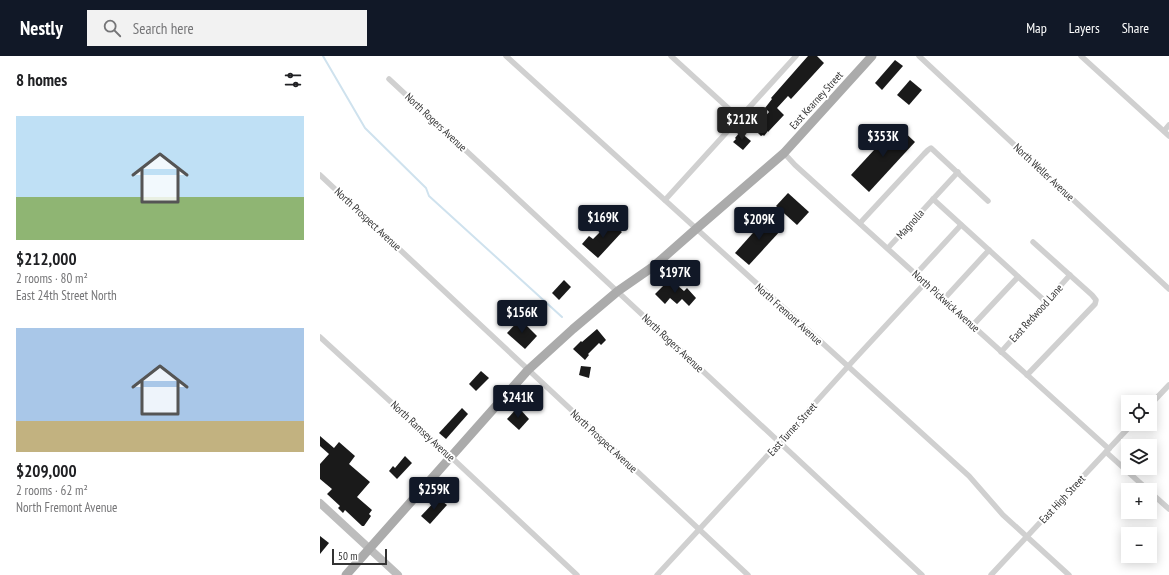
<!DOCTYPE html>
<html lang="en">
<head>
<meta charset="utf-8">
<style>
  :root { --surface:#fff; --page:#f2f2f2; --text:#202124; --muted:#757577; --accent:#111827 }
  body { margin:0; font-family:"PT Sans Narrow",sans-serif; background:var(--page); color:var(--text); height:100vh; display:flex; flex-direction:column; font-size:15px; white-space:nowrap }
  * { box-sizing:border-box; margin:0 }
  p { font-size:13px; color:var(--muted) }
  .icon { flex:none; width:22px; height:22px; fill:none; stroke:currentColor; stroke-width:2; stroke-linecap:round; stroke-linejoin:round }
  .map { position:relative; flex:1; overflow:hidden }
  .details { display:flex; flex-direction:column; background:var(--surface); width:320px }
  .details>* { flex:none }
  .controls { position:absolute; left:801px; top:339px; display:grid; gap:8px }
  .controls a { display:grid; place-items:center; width:36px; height:36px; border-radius:0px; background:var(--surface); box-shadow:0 2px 10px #0003; font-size:20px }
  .scale { position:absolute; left:12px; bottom:10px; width:55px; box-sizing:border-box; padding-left:4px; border:2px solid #333; border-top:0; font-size:11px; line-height:14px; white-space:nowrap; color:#333; -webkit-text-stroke:3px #fff; paint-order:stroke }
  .price { position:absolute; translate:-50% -34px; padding:0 9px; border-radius:4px; background:var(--accent); color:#fff; font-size:13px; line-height:26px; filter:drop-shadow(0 1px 2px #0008) }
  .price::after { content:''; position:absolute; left:50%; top:24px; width:12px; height:9px; margin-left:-6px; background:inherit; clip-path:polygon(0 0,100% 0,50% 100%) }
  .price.on { background:#222; color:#fff }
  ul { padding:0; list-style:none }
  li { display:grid; align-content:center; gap:8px; height:212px; padding:0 16px }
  li span { display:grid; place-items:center; height:124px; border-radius:0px; color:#555 }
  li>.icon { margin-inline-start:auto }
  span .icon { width:72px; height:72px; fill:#fffc; stroke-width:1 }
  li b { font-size:17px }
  h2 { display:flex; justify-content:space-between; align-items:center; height:48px; padding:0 16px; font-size:17px }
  header { display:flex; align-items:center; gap:24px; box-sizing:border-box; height:56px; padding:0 20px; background:var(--accent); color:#fff }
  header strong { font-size:19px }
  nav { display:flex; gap:22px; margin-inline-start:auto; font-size:14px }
  .search { width:280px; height:36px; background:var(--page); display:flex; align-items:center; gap:10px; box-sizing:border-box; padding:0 14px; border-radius:0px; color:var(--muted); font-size:15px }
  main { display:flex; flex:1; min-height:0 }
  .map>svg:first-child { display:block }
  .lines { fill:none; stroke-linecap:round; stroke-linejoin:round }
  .stream { stroke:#cfe2ee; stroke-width:2 }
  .building { fill:#1a1a1a }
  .minor { stroke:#d0d0d0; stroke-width:5.5 }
  .secondary { stroke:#bdbdbd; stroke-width:8 }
  .primary { stroke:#ababab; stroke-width:9 }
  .labels { text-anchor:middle; stroke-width:4; stroke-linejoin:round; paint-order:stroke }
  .street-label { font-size:11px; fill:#333; stroke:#fff }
</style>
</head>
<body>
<header>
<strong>Nestly</strong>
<div class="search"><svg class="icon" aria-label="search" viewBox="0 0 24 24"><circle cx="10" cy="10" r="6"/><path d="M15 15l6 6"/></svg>Search here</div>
<nav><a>Map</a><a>Layers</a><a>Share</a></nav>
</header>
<main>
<section class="details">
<h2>8 homes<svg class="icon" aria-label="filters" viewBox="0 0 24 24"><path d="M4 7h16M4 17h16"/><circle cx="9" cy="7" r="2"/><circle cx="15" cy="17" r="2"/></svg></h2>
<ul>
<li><span style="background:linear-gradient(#bfe0f5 65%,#8fb573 0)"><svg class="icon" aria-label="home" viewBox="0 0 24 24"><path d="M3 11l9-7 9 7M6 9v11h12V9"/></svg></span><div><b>$212,000</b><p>2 rooms · 80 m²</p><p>East 24th Street North</p></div></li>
<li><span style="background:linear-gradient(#a9c7e8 75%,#c2b280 0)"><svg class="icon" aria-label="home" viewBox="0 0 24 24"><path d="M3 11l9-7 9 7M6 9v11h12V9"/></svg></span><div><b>$209,000</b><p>2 rooms · 62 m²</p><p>North Fremont Avenue</p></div></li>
</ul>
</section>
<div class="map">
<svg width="849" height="519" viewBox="0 0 849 519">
  <rect width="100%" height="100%" fill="#fff"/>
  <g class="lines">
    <!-- stream -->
    <path class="stream" d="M3 0 45 72 106 132 109 140 242 261"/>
  </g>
  <!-- building -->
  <g class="building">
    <path d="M488 0H497L504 7 471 43 468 40 457 52 464 59 448 76V75L444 80 443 79 441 80 434 73 449 56 445 52 452 43 451 42Z"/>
    <path d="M575 4 583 10 562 34 555 27Z"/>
    <path d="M590 24 602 34 589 49 577 39Z"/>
    <path d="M577 69 595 86 549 136 531 119Z"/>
    <path d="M420 76 431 85 423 94 413 86 416 83 415 82Z"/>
    <path d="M468 137 489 156 477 169 456 150Z"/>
    <path d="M448 160 462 173 429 209 415 197Z"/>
    <path d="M285 162 302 176 278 202 262 188 269 180 273 183 284 172 280 168Z"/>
    <path d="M350 223 364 235 367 232 376 242 369 250 362 243 357 248 350 242 345 248 335 238Z"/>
    <path d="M244 224 251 231 239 244 232 237Z"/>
    <path d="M200 263 217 280 205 293 187 277Z"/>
    <path d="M277 273 286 284 281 289 279 287 268 298 269 299 265 304 253 293 261 285 262 286Z"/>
    <path d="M261 310 271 311 269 322 259 319Z"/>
    <path d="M161 315 169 322 156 335 149 328Z"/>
    <path d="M198 351 209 363 199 374 187 363Z"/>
    <path d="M142 352 148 358 126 383 119 377Z"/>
    <path d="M0 380 14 392 19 386 35 400 29 408 50 426 37 441 52 454 49 458 51 460 44 470H42L25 454 23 457 18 452 20 450 7 438 12 433 0 423V408L9 398 0 390Z"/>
    <path d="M85 400 92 407 77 423 69 415 73 410 75 412Z"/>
    <path d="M118 442 127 449 110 468 101 460Z"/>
    <path d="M0 480 9 487 0 498Z"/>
  </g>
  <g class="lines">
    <!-- minor -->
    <g class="minor">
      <path d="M186 0 649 420 683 459 749 519"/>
      <path d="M351 0 419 62"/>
      <path d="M599 0 849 233"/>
      <path d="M761 0 849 80"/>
      <path d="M69 23 602 519"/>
      <path d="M844 75 849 69"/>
      <path d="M464 97 475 109 789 393"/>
      <path d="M0 119 428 519"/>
      <path d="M613 143 726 246"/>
      <path d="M345 144 476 0"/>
      <path d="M540 167 604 98 608 94 611 92 668 145"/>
      <path d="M568 192 638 116"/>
      <path d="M596 218 641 169"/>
      <path d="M624 243 669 194"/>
      <path d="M653 269 698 221"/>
      <path d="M0 281 131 401 257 519"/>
      <path d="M681 296 750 219"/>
      <path d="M707 319 775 248 776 244 772 239 713 186"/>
      <path d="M830 349 849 329"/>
      <path d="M786 396 828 434"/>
      <path d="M830 436 849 453"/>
      <path d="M337 519 459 387 532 306 606 226"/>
      <path d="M671 519 812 368"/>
    </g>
    <!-- secondary -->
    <path class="secondary" d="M0 447 78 519"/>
    <!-- primary -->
    <path class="primary" d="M26 519 208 314 253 273 298 235 334 210 376 173 464 97 552 0"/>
  </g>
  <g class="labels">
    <!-- street labels -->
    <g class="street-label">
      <text transform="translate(496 44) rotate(-48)" y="4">East Kearney Street</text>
      <text transform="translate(116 66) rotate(43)" y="4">North Rogers Avenue</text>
      <text transform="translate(724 116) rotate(43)" y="4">North Weller Avenue</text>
      <text transform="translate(48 163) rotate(43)" y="4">North Prospect Avenue</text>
      <text transform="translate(590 168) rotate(-48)" y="4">Magnolla</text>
      <text transform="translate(626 245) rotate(42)" y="4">North Pickwick Avenue</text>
      <text transform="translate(716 257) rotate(-48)" y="4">East Redwood Lane</text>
      <text transform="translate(469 258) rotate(42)" y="4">North Fremont Avenue</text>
      <text transform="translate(353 287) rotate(43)" y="4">North Rogers Avenue</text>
      <text transform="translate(472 373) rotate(-48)" y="4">East Turner Street</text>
      <text transform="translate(103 375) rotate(43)" y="4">North Ramsey Avenue</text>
      <text transform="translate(284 385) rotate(43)" y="4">North Prospect Avenue</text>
      <text transform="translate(742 443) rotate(-47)" y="4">East High Street</text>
    </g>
  </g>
</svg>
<div class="controls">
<a><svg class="icon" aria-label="locate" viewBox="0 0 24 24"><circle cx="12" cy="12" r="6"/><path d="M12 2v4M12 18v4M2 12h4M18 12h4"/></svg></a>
<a><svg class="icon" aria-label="layers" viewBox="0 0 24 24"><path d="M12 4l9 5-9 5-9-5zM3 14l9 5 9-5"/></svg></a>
<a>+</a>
<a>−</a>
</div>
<div class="scale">50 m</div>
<b class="price on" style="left:422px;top:85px">$212K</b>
<b class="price" style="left:563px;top:102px">$353K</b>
<b class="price" style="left:283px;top:183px">$169K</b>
<b class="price" style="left:439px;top:185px">$209K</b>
<b class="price" style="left:355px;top:238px">$197K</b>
<b class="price" style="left:202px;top:278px">$156K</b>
<b class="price" style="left:198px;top:363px">$241K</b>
<b class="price" style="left:114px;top:455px">$259K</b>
</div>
</main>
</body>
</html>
